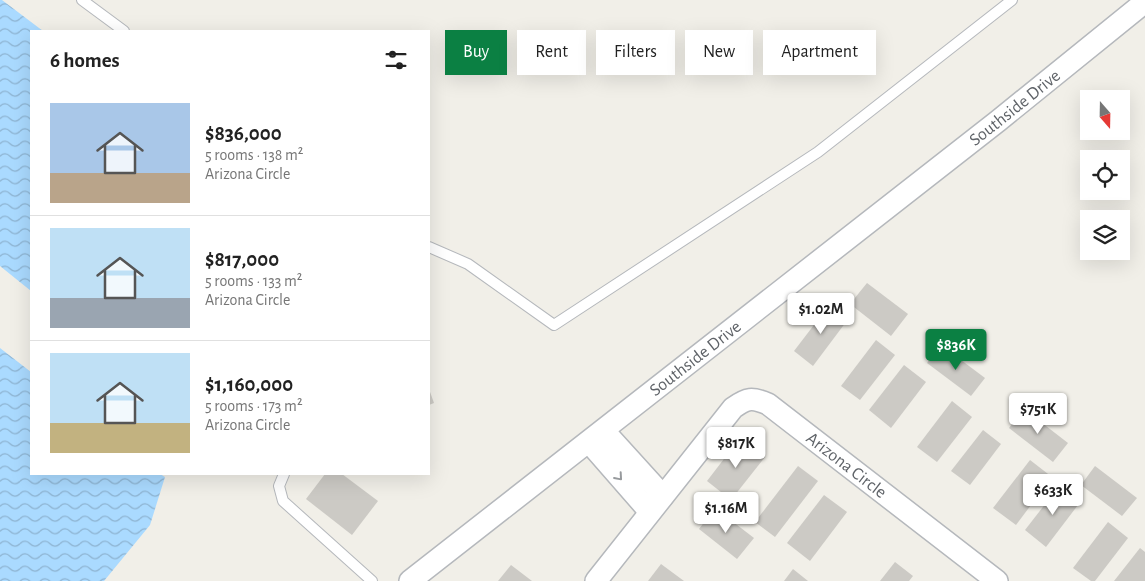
<!DOCTYPE html>
<html lang="en">
<head>
<meta charset="utf-8">
<style>
  :root { --surface:#fff; --page:#f6f6f6; --text:#222; --muted:#767676; --line:#e0e0e0; --accent:#0b8043 }
  body { margin:0; font-family:"Alegreya Sans",sans-serif; background:var(--page); color:var(--text); height:100vh; display:flex; flex-direction:column; font-size:19px; white-space:nowrap }
  * { box-sizing:border-box; margin:0 }
  p { font-size:16px; color:var(--muted) }
  .icon { flex:none; width:28px; height:28px; fill:none; stroke:currentColor; stroke-width:2; stroke-linecap:round; stroke-linejoin:round }
  .map { position:relative; flex:1; overflow:hidden }
  .side { position:absolute; left:30px; top:30px; width:400px; height:445px; display:flex; flex-direction:column; background:var(--surface); border-radius:0px; box-shadow:0 5px 20px #0002 }
  .side>* { flex:none }
  .banner { position:absolute; left:445px; top:30px; width:475px; height:45px; display:flex; gap:10px }
  .needle { width:32px; rotate:160deg }
  .buttons { position:absolute; left:1080px; top:90px; display:grid; gap:10px }
  .buttons a { display:grid; place-items:center; width:50px; height:50px; border-radius:0px; background:var(--surface); box-shadow:0 5px 20px #0002; font-size:25px }
  .price { position:absolute; translate:-50% -42px; padding:0 11px; border-radius:5px; background:#fff; color:#222; font-size:16px; line-height:32px; filter:drop-shadow(0 1px 2px #0008) }
  .price::after { content:''; position:absolute; left:50%; top:30px; width:15px; height:11px; margin-left:-8px; background:inherit; clip-path:polygon(0 0,100% 0,50% 100%) }
  .price.current { background:var(--accent); color:#fff }
  ul { padding:0; list-style:none }
  li { display:flex; align-items:center; gap:15px; height:125px; padding:0 20px }
  li+li { border-top:1px solid var(--line) }
  li span { display:grid; place-items:center; flex:none; width:140px; height:100px; border-radius:0px; color:#555 }
  li>.icon { margin-inline-start:auto }
  span .icon { width:60px; height:60px; fill:#fffc; stroke-width:1 }
  li b { font-size:21px }
  h2 { display:flex; justify-content:space-between; align-items:center; height:60px; padding:0 20px; font-size:21px }
  .chip { padding:0 18px; border-radius:0px; background:var(--surface); box-shadow:0 5px 20px #0002; font-size:18px; line-height:45px }
  .chip.current { background:var(--accent); color:#fff }
  .map>svg:first-child { display:block }
  .water { fill:url(#water-waves) }
  .building { fill:#cccac5 }
  .lines { fill:none; stroke-linecap:round; stroke-linejoin:round }
  .lane-casing { stroke:#b5b8bc; stroke-width:12 }
  .street-casing { stroke:#b5b8bc; stroke-width:24 }
  .lane { stroke:#fff; stroke-width:10 }
  .street { stroke:#fff; stroke-width:21 }
  .oneway { stroke:#979a9d }
  .labels { text-anchor:middle; stroke-width:4; stroke-linejoin:round; paint-order:stroke }
  .street-label { font-size:18px; fill:#5f6368; stroke:#fff }
</style>
</head>
<body>
<div class="map">
<svg width="1145" height="581" viewBox="0 0 1145 581">
  <defs>
    <pattern id="water-waves" width="16" height="10" patternUnits="userSpaceOnUse" patternTransform="scale(1.25)"><rect width="16" height="10" fill="#aadaff"/><path d="M0 5q4-4 8 0t8 0" fill="none" stroke="#8eb4d2"/></pattern>
  </defs>
  <rect width="100%" height="100%" fill="#f1efe8"/>
  <!-- water -->
  <g class="water">
    <path d="M0 0H2L43 31H31V291L0 266Z"/>
    <path d="M0 348 31 372V474H160L165 477 150 525 104 581H0Z"/>
  </g>
  <!-- building -->
  <g class="building">
    <path d="M867 283 908 314 891 336 850 304Z"/>
    <path d="M830 304 849 318 813 366 794 351Z"/>
    <path d="M876 340 895 355 860 400 841 386Z"/>
    <path d="M941 345 985 378 971 396 927 363Z"/>
    <path d="M904 365 926 382 891 428 869 410Z"/>
    <path d="M429 389 434 403 429 405Z"/>
    <path d="M952 401 972 417 937 462 917 447Z"/>
    <path d="M1024 409 1068 443 1053 462 1009 428Z"/>
    <path d="M983 430 1001 444 970 485 951 471Z"/>
    <path d="M740 438 765 457 731 500 707 481Z"/>
    <path d="M1030 460 1052 477 1016 525 993 508Z"/>
    <path d="M798 466 818 481 775 537 755 522Z"/>
    <path d="M1095 466 1137 498 1122 516 1081 485Z"/>
    <path d="M325 474H342L378 501 352 535 306 499Z"/>
    <path d="M1060 485 1081 501 1046 547 1025 530Z"/>
    <path d="M824 495 847 512 810 561 787 543Z"/>
    <path d="M715 508 754 538 737 559 699 529Z"/>
    <path d="M1108 522 1128 538 1095 581H1091L1073 568Z"/>
    <path d="M1140 548 1145 552V581H1114Z"/>
    <path d="M895 562 913 576 909 581H880Z"/>
    <path d="M661 564 684 581H648Z"/>
    <path d="M511 565 532 581H498Z"/>
    <path d="M793 569 808 581H784Z"/>
  </g>
  <g class="lines">
    <!-- lane casing -->
    <g class="lane-casing">
      <g id="lane">
        <path d="M82 0 124 31"/>
        <path d="M429 247 468 264 554 325 818 152 1012 0"/>
        <path d="M284 474 279 486 283 501 372 581"/>
      </g>
    </g>
    <!-- street casing -->
    <g class="street-casing">
      <g id="street">
        <path d="M604 431 663 496"/>
        <path d="M589 442 650 512"/>
        <path id="s1" d="M410 581 998 121 1145 2"/>
        <path id="s2" d="M596 581 733 408C747 398 752 397 768 404L997 581"/>
      </g>
    </g>
    <!-- lane -->
    <use href="#lane" class="lane"/>
    <!-- street -->
    <use href="#street" class="street"/>
  </g>
  <!-- one-way arrows -->
  <defs><path id="oneway-chevron" d="M-2-3.5L2.5 0L-2 3.5" fill="none" stroke-width="1.6" stroke-linecap="round" stroke-linejoin="round" transform="scale(1.25)"/></defs>
  <use class="oneway" href="#oneway-chevron" transform="translate(619 477) rotate(49)"/>
  <g class="labels">
    <!-- street labels -->
    <g class="street-label">
      <text dy="6" stroke="none"><textPath href="#s1" startOffset="768">Southside Drive</textPath></text>
      <text dy="6" stroke="none"><textPath href="#s1" startOffset="362">Southside Drive</textPath></text>
      <text dy="6" stroke="none"><textPath href="#s2" startOffset="358">Arizona Circle</textPath></text>
    </g>
  </g>
</svg>
<div class="buttons">
<a><svg class="needle" viewBox="-14 -14 28 28"><path d="M0-13l5 13h-10z" fill="#e53935"/><path d="M0 13l5-13h-10z" fill="#767676"/></svg></a>
<a><svg class="icon" aria-label="locate" viewBox="0 0 24 24"><circle cx="12" cy="12" r="6"/><path d="M12 2v4M12 18v4M2 12h4M18 12h4"/></svg></a>
<a><svg class="icon" aria-label="layers" viewBox="0 0 24 24"><path d="M12 4l9 5-9 5-9-5zM3 14l9 5 9-5"/></svg></a>
</div>
<b class="price" style="left:821px;top:335px">$1.02M</b>
<b class="price current" style="left:956px;top:371px">$836K</b>
<b class="price" style="left:1038px;top:435px">$751K</b>
<b class="price" style="left:736px;top:469px">$817K</b>
<b class="price" style="left:1053px;top:516px">$633K</b>
<b class="price" style="left:726px;top:534px">$1.16M</b>
<div class="banner">
<a class="chip current">Buy</a>
<a class="chip">Rent</a>
<a class="chip">Filters</a>
<a class="chip">New</a>
<a class="chip">Apartment</a>
</div>
<section class="side">
<h2>6 homes<svg class="icon" aria-label="filters" viewBox="0 0 24 24"><path d="M4 7h16M4 17h16"/><circle cx="9" cy="7" r="2"/><circle cx="15" cy="17" r="2"/></svg></h2>
<ul>
<li><span style="background:linear-gradient(#a9c7e8 70%,#b9a48a 0)"><svg class="icon" aria-label="home" viewBox="0 0 24 24"><path d="M3 11l9-7 9 7M6 9v11h12V9"/></svg></span><div><b>$836,000</b><p>5 rooms · 138 m²</p><p>Arizona Circle</p></div></li>
<li><span style="background:linear-gradient(#bfe0f5 70%,#9aa5b1 0)"><svg class="icon" aria-label="home" viewBox="0 0 24 24"><path d="M3 11l9-7 9 7M6 9v11h12V9"/></svg></span><div><b>$817,000</b><p>5 rooms · 133 m²</p><p>Arizona Circle</p></div></li>
<li><span style="background:linear-gradient(#bfe0f5 70%,#c2b280 0)"><svg class="icon" aria-label="home" viewBox="0 0 24 24"><path d="M3 11l9-7 9 7M6 9v11h12V9"/></svg></span><div><b>$1,160,000</b><p>5 rooms · 173 m²</p><p>Arizona Circle</p></div></li>
</ul>
</section>
</div>
</body>
</html>
